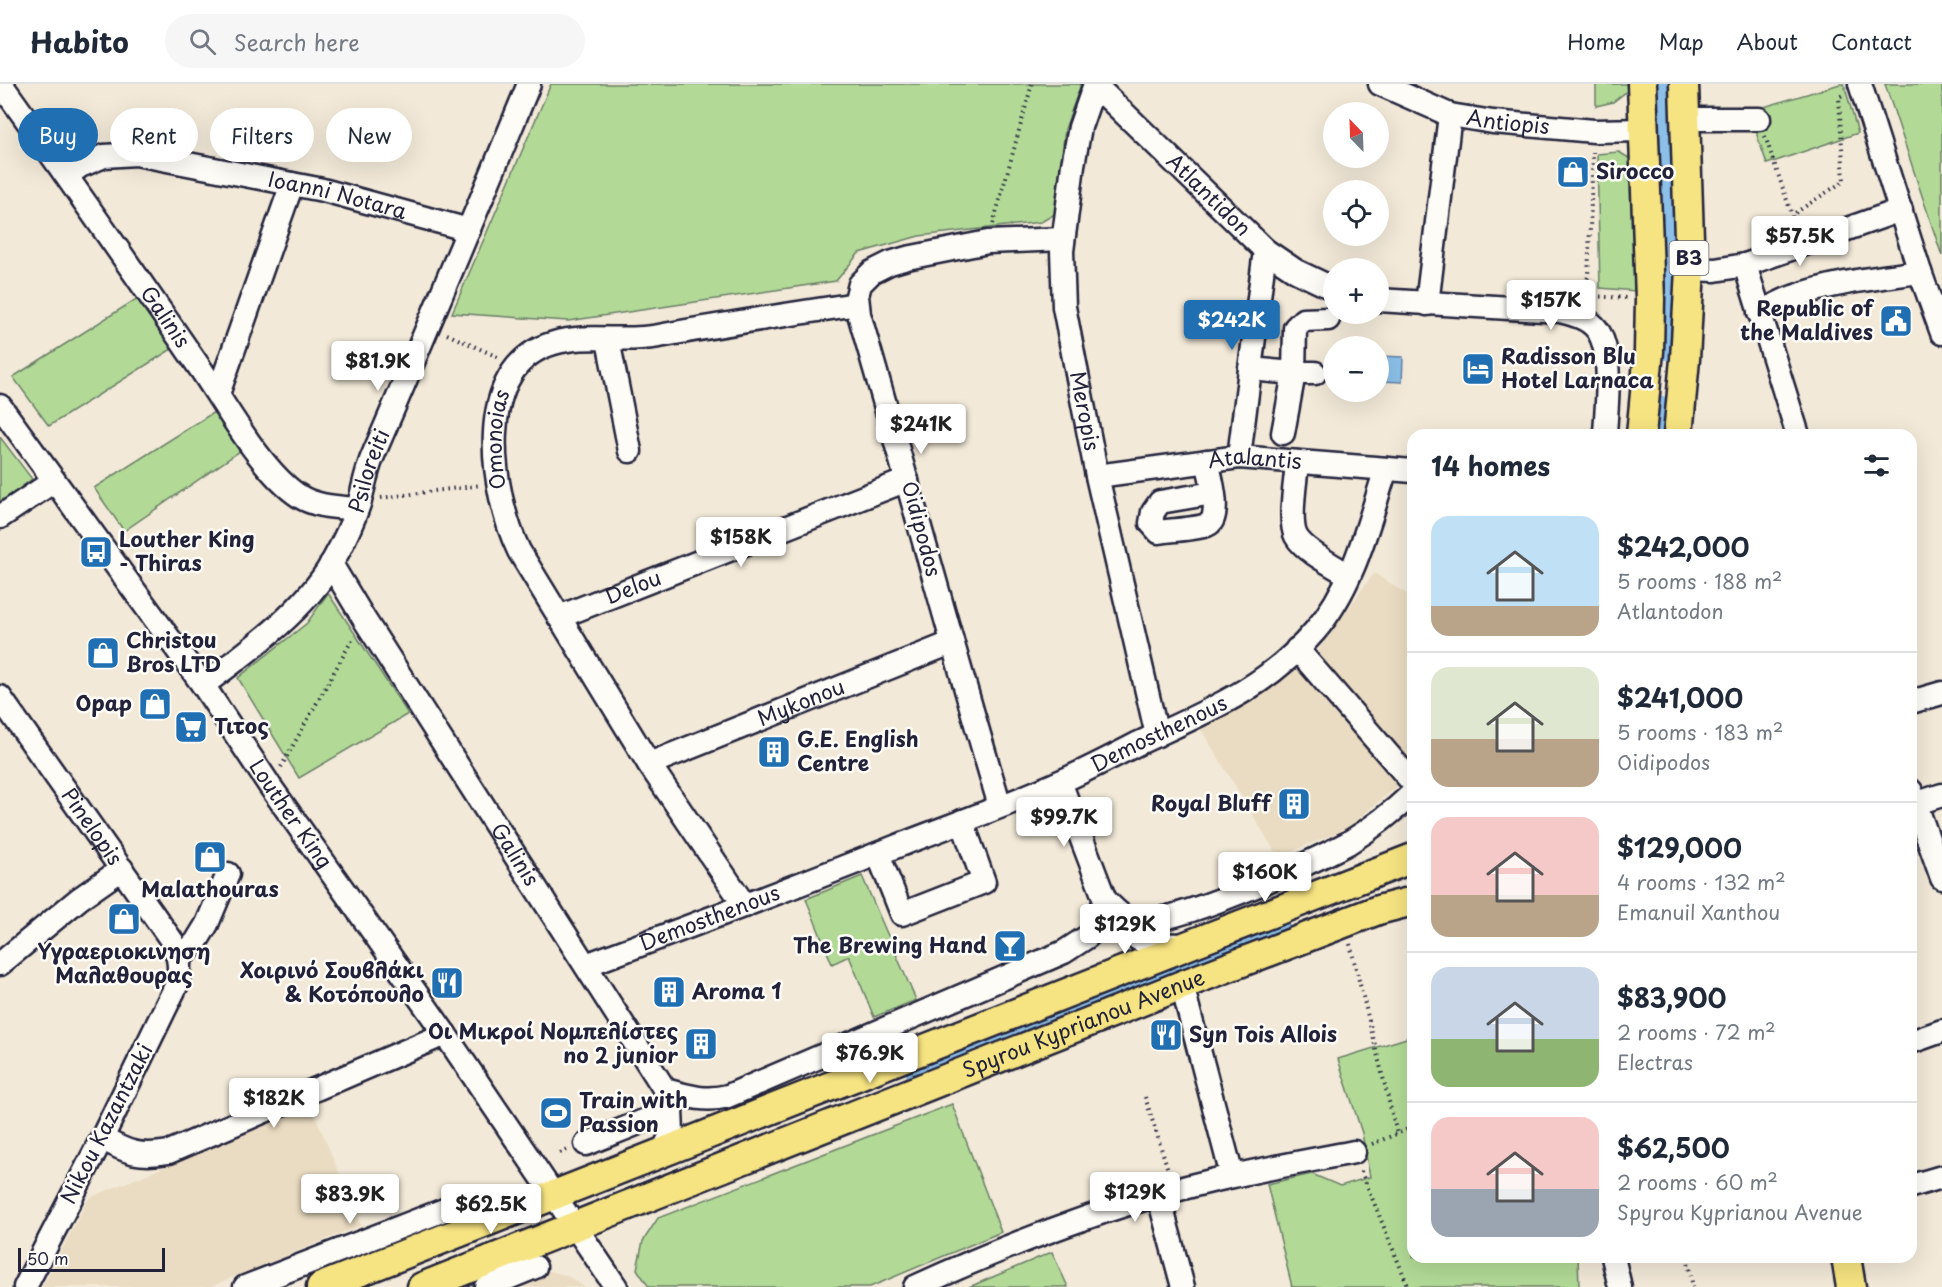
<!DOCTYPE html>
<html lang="en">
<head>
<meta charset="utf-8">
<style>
  :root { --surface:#fff; --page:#f6f6f7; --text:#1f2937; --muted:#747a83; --line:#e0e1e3; --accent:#1f6fb2 }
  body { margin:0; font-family:"Playpen Sans",sans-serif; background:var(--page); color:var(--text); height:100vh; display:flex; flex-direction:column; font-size:22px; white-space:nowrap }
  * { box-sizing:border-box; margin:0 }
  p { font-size:20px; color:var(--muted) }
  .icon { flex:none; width:33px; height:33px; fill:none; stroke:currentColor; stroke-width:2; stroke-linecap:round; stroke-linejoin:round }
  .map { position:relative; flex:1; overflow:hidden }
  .side { position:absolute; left:1407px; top:345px; width:510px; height:834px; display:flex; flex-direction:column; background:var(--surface); border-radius:18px; box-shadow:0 6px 24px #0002 }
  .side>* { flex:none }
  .top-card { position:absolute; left:18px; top:24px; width:570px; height:54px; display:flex; gap:12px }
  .needle { width:39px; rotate:337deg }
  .fabs { position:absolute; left:1323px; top:18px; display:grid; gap:12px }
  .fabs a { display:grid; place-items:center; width:66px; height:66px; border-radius:50%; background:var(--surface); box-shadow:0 6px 24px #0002; font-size:30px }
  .scale { position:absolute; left:18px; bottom:15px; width:147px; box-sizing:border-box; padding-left:6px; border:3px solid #22223b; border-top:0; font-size:16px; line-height:21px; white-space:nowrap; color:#22223b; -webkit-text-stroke:4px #fdfcf7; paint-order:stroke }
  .price { position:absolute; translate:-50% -51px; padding:0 14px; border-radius:6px; background:#fff; color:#222; font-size:20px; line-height:39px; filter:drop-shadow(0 2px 3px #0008) }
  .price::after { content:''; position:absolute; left:50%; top:36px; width:18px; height:14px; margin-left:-9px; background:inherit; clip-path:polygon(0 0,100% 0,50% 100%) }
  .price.current { background:var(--accent); color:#fff }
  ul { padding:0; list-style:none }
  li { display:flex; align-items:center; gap:18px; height:150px; padding:0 24px }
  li+li { border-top:2px solid var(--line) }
  li span { display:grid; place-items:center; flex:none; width:168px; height:120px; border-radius:18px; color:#555 }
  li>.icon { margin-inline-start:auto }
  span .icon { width:72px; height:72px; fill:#fffc; stroke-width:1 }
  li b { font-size:26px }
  h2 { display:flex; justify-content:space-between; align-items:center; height:72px; padding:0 24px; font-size:26px }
  .tag { padding:0 21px; border-radius:27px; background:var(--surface); box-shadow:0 6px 24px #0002; font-size:21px; line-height:54px }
  .tag.current { background:var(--accent); color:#fff }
  header { display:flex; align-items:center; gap:36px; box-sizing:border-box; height:84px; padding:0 30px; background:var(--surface); border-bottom:2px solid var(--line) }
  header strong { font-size:28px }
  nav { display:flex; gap:33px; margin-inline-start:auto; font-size:21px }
  .search { width:420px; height:54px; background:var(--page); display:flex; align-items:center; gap:15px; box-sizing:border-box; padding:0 21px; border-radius:33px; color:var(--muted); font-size:22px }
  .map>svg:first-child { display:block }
  .built { fill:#eadcc2 }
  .green { fill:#b2da96; stroke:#6a7e68; stroke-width:1.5 }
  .water { fill:#8cc0e9; stroke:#6281a3; stroke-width:1.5 }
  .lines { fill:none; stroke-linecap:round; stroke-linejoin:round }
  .river { stroke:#8cc0e9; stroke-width:36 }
  .minor-casing { stroke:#22223b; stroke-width:27 }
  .major-casing { stroke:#22223b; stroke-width:33 }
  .path { stroke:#22223b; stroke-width:4; stroke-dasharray:1.5 4.5; stroke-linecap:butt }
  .minor { stroke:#fdfcf7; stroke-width:22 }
  .major { stroke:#f6e381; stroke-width:28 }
  .labels { text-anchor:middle; stroke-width:5; stroke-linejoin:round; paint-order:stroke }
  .shield { fill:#fdfcf7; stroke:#646373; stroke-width:1.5 }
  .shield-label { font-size:20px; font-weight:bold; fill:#22223b }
  .street-label { font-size:21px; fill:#22223b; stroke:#fdfcf7 }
  .poi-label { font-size:21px; font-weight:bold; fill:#22223b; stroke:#fdfcf7; text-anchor:start }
</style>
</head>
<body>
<header>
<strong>Habito</strong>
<div class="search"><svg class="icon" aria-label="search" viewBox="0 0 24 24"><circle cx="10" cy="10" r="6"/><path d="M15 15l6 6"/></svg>Search here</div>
<nav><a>Home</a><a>Map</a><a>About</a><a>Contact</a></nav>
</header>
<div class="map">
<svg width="1942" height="1203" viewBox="0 0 1942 1203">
  <rect width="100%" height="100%" fill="#f2e9d8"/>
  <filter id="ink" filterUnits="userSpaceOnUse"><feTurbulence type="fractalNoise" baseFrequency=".0167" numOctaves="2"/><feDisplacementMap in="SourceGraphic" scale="12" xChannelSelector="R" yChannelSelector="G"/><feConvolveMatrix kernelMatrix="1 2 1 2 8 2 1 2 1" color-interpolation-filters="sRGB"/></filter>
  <g filter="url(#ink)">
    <!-- built -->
    <g class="built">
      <path d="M1374 489 1413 514V688L1348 744 1278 773 1201 645 1257 613 1294 579 1316 569Z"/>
      <path d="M311 1022 361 1141 209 1203H42L89 1114Z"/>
      <path d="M519 1179 565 1191 585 1203H459Z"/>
    </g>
    <!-- green -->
    <g class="green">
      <path d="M551 0H1081L1065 45 1055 130 1041 138 919 152 859 169 836 197 568 237 452 229Z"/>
      <path d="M1596 0H1628L1627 7 1613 18 1596 22Z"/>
      <path d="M1840 0H1844L1858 49 1767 80 1757 51V25Z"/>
      <path d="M1885 0H1942V172Z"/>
      <path d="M1619 68 1632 76 1636 207 1600 204 1597 70Z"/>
      <path d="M138 214 175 263 49 342 13 293Z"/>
      <path d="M214 328 240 367 124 447 94 404Z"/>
      <path d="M0 353 32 395 0 420Z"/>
      <path d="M328 509 408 630 299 694 238 594 307 539Z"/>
      <path d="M862 792 916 916 874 933 849 872 832 880 806 815Z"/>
      <path d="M1413 952V1173H1578L1579 1203H1292L1267 1100 1312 1090 1340 1102 1370 1093 1362 1049 1338 975Z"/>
      <path d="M952 1020 1001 1148 870 1203H649L637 1185 643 1157 658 1134Z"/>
      <path d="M1052 1168 1068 1203H969Z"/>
    </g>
    <!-- water -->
    <path class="water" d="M1379 272 1403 273 1402 298 1379 297Z"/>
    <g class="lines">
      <!-- river -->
      <g class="river">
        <path d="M1662 0 1668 159 1666 258"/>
        <path d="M1658 351 1661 330"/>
        <path d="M923 985 1272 845"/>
      </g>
      <!-- minor casing -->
      <g class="minor-casing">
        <g id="minor">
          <path id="s1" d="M1 0C69 95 136 191 202 287 227 324 263 389 299 412 316 423 338 423 357 425"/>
          <path id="s2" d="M1095 0 1080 43 1073 81 1062 167 1064 223 1097 392 1157 651"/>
          <path id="s3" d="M1380 0 1450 31 1493 38 1594 47 1643 46"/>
          <path d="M1860 0 1920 188 1942 249"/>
          <path id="s4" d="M1095 1 1265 166 1296 187 1334 205"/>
          <path d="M1685 35H1759"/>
          <path id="s5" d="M67 92 80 82 104 72 136 70 323 106 469 146"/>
          <path d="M1745 181 1798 351"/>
          <path d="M1690 185 1715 186 1745 181 1901 126"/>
          <path d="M1378 216 1560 227C1572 230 1585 233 1594 242 1615 263 1606 323 1605 351"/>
          <path d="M1427 220 1450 31"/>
          <path d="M1759 229C1770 224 1781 217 1793 213 1834 198 1877 194 1920 188"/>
          <path d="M608 256 630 367"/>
          <path d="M1250 285 1294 289H1315"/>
          <path d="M218 310 292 100"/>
          <path id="s6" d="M0 322 203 601 270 702 445 950 616 1203"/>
          <path d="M1283 349 1294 289 1295 244 1303 236 1328 235"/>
          <path d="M1239 373 1265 166"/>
          <path d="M1207 377C1210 391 1223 434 1207 441 1196 445 1171 446 1159 448L1151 439 1153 428 1160 418 1213 409"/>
          <path d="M1297 378C1296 397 1288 436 1296 452 1304 467 1334 482 1349 491"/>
          <path id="s7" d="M1097 392 1239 373 1413 387"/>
          <path d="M0 433 54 397"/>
          <path id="s8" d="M331 480 364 535 665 1006 671 1026 672 1049 663 1067"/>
          <path id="s9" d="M559 533 907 396"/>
          <path d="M1297 565 1413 699"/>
          <path id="s10" d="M203 601C247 568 304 528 332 479 342 461 353 438 360 417 364 401 367 384 374 369 427 247 478 123 529 0"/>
          <path id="s11" d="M0 613 172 857C179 872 181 884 177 900L102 1054 25 1203"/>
          <path d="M1911 618 1942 609"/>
          <path id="s12" d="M649 680 951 559"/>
          <path d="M1060 698 1105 816 1118 840 1138 855 1151 860 1182 861"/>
          <path d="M1911 707 1942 794"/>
          <path d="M1911 721 1942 711"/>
          <path d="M1000 722C951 558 907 394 859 230L857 212 860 200 872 188 890 179 907 174 988 158 1063 155"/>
          <path d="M878 770 902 830 984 798 962 737"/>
          <path d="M1105 816C1114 824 1122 835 1134 837 1172 843 1311 779 1348 759 1371 745 1393 728 1413 709"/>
          <path id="s13" d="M745 822 649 680 519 467C491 409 471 282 554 259 588 249 624 259 659 252 724 240 791 230 857 220"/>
          <path d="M179 875 196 858 207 840 228 790"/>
          <path d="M0 880 79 815 122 785"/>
          <path id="s14" d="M586 881C691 842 796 802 900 761 954 740 1009 721 1062 697 1087 686 1112 673 1137 660 1205 628 1265 606 1315 547 1354 502 1368 440 1386 385"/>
          <path d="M1182 901 1232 1092"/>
          <path d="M1911 958 1942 947"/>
          <path d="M665 1006C687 1012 705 1018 728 1012L1064 868 1087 853 1094 846 1105 816"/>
          <path d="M102 1054C127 1069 140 1073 169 1068L445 950"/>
          <path d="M586 1060 671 1026"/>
          <path d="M1911 1102 1942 1093"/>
          <path d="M1158 1110 1183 1203"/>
          <path d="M1613 1173 1620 1203"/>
          <path d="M245 1203 470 1116"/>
          <path d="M486 1203 535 1183"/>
          <path d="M915 1203C994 1167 1074 1135 1158 1111 1222 1092 1288 1081 1354 1068"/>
        </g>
      </g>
      <!-- major casing -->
      <g class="major-casing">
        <g id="major">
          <path d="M1641 351 1649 267 1650 215 1642 0"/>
          <path d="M1678 351 1685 275 1690 185 1684 0"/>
          <path d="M1846 1173 1851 1203"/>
          <path d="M321 1203 1186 862 1413 774"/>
          <path id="s15" d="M422 1203 1182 901 1378 826 1413 817"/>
        </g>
      </g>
      <!-- path -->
      <g class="path">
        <path d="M1765 52 1792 131"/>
        <path d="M993 140 1032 0"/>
        <path d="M1793 145 1792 131 1844 97 1839 13 1843 11"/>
        <path d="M1580 211 1588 193 1593 68"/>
        <path d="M1588 212 1628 214"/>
        <path d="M447 250 500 274"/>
        <path d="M381 414 481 401"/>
        <path d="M281 683 352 556"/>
        <path d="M1350 860 1397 1050"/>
        <path d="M1145 1013 1169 1089"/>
        <path d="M1372 1060 1413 1043"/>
        <path d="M560 1069 568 1066"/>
        <path d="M1361 1087 1406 1197V1203"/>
        <path d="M1687 1173 1693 1203"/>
      </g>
      <!-- minor -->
      <use href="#minor" class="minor"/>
      <!-- major -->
      <use href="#major" class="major"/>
    </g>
  </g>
  <!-- icons -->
  <defs>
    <g id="shop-square" transform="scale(1.725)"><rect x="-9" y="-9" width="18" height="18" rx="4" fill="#1f6fb2" stroke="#fdfcf7"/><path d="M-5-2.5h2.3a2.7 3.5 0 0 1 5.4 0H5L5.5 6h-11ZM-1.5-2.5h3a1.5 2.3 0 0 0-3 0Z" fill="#fff"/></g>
    <g id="civic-square" transform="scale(1.725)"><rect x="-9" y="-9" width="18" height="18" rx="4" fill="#1f6fb2" stroke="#fdfcf7"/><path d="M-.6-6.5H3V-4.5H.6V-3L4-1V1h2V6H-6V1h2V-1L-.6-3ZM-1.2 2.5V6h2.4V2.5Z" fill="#fff"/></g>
    <g id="hotel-square" transform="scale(1.725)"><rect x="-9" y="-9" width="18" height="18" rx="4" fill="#1f6fb2" stroke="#fdfcf7"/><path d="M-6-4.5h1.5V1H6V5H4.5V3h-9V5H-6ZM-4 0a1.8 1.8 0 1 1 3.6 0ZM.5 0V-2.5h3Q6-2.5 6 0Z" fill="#fff"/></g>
    <g id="bus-square" transform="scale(1.725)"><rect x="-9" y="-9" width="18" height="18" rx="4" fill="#1f6fb2" stroke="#fdfcf7"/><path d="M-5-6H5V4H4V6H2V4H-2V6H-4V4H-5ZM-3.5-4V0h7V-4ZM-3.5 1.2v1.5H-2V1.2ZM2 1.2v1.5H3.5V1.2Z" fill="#fff"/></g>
    <g id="supermarket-square" transform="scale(1.725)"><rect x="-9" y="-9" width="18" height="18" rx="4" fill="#1f6fb2" stroke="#fdfcf7"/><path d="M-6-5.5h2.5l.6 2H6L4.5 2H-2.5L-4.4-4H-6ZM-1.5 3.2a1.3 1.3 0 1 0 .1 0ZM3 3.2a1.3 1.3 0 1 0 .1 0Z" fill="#fff"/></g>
    <g id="building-square" transform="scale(1.725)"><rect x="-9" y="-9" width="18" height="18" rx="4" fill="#1f6fb2" stroke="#fdfcf7"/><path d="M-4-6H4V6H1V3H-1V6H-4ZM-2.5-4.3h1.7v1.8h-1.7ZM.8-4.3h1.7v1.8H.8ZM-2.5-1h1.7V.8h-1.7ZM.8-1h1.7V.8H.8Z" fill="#fff"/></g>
    <g id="bar-square" transform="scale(1.725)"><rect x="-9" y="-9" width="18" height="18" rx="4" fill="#1f6fb2" stroke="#fdfcf7"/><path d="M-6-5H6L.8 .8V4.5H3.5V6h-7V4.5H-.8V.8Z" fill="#fff"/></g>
    <g id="restaurant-square" transform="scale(1.725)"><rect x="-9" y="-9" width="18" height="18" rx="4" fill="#1f6fb2" stroke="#fdfcf7"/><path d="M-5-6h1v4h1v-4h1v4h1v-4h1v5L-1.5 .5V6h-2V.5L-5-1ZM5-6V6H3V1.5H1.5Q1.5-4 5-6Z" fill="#fff"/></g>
    <g id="stadium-square" transform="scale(1.725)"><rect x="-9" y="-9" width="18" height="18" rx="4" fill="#1f6fb2" stroke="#fdfcf7"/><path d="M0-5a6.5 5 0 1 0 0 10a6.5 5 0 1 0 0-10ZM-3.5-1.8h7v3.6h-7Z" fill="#fff"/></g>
  </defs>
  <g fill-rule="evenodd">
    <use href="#shop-square" x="1573" y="88"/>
    <use href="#civic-square" x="1896" y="237"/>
    <use href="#hotel-square" x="1478" y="285"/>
    <use href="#bus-square" x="96" y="468"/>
    <use href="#shop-square" x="103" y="569"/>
    <use href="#shop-square" x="155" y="620"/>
    <use href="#supermarket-square" x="191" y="643"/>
    <use href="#building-square" x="774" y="668"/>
    <use href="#building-square" x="1294" y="720"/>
    <use href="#shop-square" x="210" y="773"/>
    <use href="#shop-square" x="124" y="835"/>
    <use href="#bar-square" x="1010" y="862"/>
    <use href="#restaurant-square" x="447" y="899"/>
    <use href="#building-square" x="669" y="908"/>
    <use href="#restaurant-square" x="1166" y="951"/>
    <use href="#building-square" x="701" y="960"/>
    <use href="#stadium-square" x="556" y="1029"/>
  </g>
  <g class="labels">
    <!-- shield labels -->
    <rect class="shield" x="1669.5" y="157" width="39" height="34" rx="4.5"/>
    <g class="shield-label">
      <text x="1689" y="181">B3</text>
    </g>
    <!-- street labels -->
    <g class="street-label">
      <text dy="7" stroke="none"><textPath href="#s3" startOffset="135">Antiopis</textPath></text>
      <text dy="7" stroke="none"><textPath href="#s4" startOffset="158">Atlantidon</textPath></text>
      <text dy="7" stroke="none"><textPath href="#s5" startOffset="280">Ioanni Notara</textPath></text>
      <text dy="7" stroke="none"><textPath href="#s1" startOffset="285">Galinis</textPath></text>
      <text dy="7" stroke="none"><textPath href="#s2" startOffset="333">Meropis</textPath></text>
      <text dy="7" stroke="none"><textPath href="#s13" startOffset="536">Omonoias</textPath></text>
      <text dy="7" stroke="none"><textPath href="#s7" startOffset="159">Atalantis</textPath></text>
      <text dy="7" stroke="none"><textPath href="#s10" startOffset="278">Psiloreiti</textPath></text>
      <text transform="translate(921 445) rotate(75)" y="7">Oidipodos</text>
      <text dy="7" stroke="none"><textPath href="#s9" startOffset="80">Delou</textPath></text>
      <text dy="7" stroke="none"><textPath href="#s12" startOffset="164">Mykonou</textPath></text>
      <text dy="7" stroke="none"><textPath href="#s14" startOffset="618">Demosthenous</textPath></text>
      <text dy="7" stroke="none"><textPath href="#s6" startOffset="501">Louther King</textPath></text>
      <text dy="7" stroke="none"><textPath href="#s11" startOffset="159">Pinelopis</textPath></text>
      <text dy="7" stroke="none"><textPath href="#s8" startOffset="344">Galinis</textPath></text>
      <text dy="7" stroke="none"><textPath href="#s14" startOffset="132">Demosthenous</textPath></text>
      <text dy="7" stroke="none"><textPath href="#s15" startOffset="712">Spyrou Kyprianou Avenue</textPath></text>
      <text transform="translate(107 1040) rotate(-63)" y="7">Nikou Kazantzaki</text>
    </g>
    <!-- poi labels -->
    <g class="poi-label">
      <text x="1596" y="95">Sirocco</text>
      <text x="1873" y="232" text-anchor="end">Republic of<tspan x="1873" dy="24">the Maldives</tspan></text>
      <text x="1501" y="280">Radisson Blu<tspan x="1501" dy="24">Hotel Larnaca</tspan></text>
      <text x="119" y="463">Louther King<tspan x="119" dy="24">- Thiras</tspan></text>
      <text x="126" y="564">Christou<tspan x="126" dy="24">Bros LTD</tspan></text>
      <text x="132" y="627" text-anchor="end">Opap</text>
      <text x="214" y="650">Τιτος</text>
      <text x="797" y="663">G.E. English<tspan x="797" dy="24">Centre</tspan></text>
      <text x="1271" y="727" text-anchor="end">Royal Bluff</text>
      <text x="210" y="813" text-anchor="middle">Malathouras</text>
      <text x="987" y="869" text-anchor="end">The Brewing Hand</text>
      <text x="124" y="875" text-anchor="middle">Υγραεριοκινηση<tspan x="124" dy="24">Μαλαθουρας</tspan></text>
      <text x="424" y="894" text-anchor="end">Χοιρινό Σουβλάκι<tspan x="424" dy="24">&amp; Κοτόπουλο</tspan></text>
      <text x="692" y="915">Aroma 1</text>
      <text x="678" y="955" text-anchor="end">Οι Μικροί Νομπελίστες<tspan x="678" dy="24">no 2 junior</tspan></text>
      <text x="1189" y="958">Syn Tois Allois</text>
      <text x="579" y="1024">Train with<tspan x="579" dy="24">Passion</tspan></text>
    </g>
  </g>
</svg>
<div class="fabs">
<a><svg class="needle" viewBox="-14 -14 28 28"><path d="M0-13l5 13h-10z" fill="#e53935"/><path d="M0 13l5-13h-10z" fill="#747a83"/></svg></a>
<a><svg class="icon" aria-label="locate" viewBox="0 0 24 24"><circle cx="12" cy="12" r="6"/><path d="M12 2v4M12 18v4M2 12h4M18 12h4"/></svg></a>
<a>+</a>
<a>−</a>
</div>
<div class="scale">50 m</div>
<b class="price" style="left:1800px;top:183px">$57.5K</b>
<b class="price" style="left:1551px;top:247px">$157K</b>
<b class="price current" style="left:1232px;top:267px">$242K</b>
<b class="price" style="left:378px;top:308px">$81.9K</b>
<b class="price" style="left:921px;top:371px">$241K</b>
<b class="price" style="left:741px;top:484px">$158K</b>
<b class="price" style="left:1064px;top:764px">$99.7K</b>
<b class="price" style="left:1265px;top:819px">$160K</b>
<b class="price" style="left:1125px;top:871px">$129K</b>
<b class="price" style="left:870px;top:1000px">$76.9K</b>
<b class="price" style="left:274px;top:1045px">$182K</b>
<b class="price" style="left:1135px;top:1139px">$129K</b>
<b class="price" style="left:350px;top:1141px">$83.9K</b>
<b class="price" style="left:491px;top:1151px">$62.5K</b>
<div class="top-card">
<a class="tag current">Buy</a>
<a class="tag">Rent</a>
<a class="tag">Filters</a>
<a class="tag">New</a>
</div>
<section class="side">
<h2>14 homes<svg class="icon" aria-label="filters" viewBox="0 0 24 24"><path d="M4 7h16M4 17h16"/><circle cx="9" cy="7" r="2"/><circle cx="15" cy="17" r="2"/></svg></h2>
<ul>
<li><span style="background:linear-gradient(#bfe0f5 75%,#b9a48a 0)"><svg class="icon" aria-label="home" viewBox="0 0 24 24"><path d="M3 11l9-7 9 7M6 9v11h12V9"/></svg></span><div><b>$242,000</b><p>5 rooms · 188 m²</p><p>Atlantodon</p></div></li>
<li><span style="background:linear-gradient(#dfe7d0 60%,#b9a48a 0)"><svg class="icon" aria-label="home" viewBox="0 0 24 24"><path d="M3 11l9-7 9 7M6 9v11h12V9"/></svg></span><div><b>$241,000</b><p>5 rooms · 183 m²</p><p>Oidipodos</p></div></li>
<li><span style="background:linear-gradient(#f6c9c9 65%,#b9a48a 0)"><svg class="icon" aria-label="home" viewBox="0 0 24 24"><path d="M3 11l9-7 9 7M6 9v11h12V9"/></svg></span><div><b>$129,000</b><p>4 rooms · 132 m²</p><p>Emanuil Xanthou</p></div></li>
<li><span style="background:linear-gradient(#c9d6e8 60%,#8fb573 0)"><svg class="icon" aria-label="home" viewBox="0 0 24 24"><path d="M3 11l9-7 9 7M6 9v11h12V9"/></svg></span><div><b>$83,900</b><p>2 rooms · 72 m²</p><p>Electras</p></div></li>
<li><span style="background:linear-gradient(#f6c9c9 60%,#9aa5b1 0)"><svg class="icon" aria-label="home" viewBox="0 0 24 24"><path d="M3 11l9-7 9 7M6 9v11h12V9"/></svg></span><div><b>$62,500</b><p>2 rooms · 60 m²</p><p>Spyrou Kyprianou Avenue</p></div></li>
</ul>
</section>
</div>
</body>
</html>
